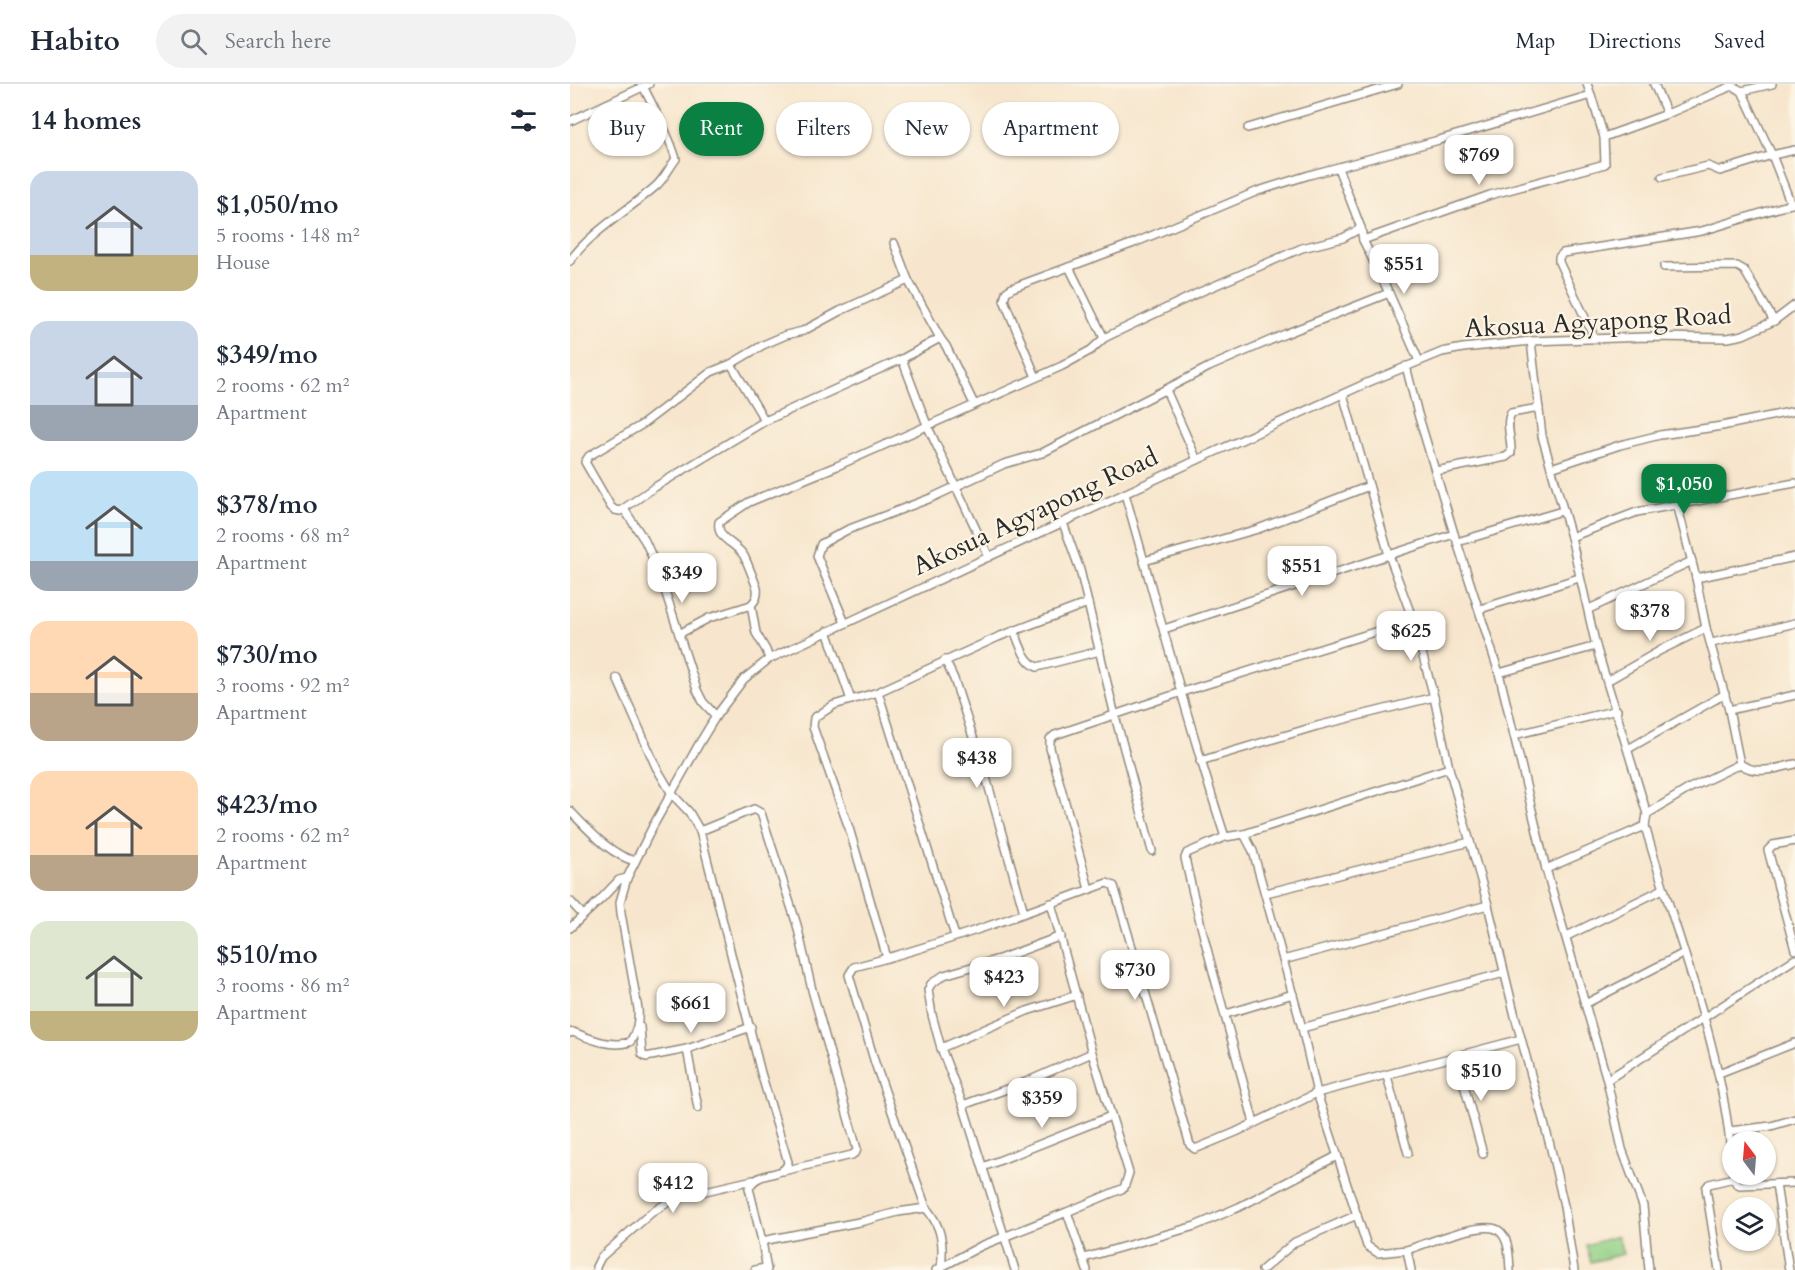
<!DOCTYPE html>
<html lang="en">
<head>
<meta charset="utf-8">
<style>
  :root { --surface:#fff; --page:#f2f2f3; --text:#1f2937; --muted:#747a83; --line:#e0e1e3; --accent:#0b8043 }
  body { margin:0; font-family:Cardo,serif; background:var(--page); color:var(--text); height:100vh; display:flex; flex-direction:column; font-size:22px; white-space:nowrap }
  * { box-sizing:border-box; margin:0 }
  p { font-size:20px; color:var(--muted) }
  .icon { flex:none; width:33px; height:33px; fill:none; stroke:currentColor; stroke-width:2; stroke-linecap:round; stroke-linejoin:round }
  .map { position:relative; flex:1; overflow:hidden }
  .side { display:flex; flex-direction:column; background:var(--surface); width:570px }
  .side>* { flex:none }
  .top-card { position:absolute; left:18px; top:18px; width:570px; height:54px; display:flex; gap:12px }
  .needle { width:39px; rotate:344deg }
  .buttons { position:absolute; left:1152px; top:1047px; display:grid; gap:12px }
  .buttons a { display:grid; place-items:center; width:54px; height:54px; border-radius:50%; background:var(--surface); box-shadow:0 2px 4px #0004; font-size:30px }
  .price { position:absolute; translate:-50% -51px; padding:0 14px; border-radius:12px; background:#fff; color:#222; font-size:20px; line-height:39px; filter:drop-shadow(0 2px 3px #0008) }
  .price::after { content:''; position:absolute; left:50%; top:36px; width:18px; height:14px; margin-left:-9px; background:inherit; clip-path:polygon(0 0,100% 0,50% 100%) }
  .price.on { background:var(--accent); color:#fff }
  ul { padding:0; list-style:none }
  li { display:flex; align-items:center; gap:18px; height:150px; padding:0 30px }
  li span { display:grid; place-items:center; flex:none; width:168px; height:120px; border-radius:18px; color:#555 }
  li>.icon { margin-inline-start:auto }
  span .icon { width:72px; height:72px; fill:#fffc; stroke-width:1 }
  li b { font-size:26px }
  h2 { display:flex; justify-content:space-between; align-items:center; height:72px; padding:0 30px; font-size:26px }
  .chip { padding:0 21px; border-radius:27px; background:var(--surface); box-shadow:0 2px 4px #0004; font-size:21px; line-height:54px }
  .chip.on { background:var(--accent); color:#fff }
  header { display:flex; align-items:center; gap:36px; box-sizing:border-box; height:84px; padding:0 30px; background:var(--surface); border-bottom:2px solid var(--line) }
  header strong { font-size:28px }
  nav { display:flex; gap:33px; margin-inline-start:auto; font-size:21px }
  .search { width:420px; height:54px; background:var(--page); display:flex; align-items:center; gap:15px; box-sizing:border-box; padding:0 21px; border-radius:33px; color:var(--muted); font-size:22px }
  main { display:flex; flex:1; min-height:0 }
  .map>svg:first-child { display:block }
  .green { fill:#90cf85; stroke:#5e7d58; stroke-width:1.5 }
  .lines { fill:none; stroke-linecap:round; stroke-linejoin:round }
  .minor-casing { stroke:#91887c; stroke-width:10 }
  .minor { stroke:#fff; stroke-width:7 }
  .labels { text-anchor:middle; stroke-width:4.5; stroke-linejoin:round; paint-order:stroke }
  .street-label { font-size:26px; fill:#2b2b2b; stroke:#fcf5e5 }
</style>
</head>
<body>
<header>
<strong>Habito</strong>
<div class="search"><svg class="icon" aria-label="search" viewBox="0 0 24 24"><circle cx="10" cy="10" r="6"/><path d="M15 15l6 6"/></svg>Search here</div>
<nav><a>Map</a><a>Directions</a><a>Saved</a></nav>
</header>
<main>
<section class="side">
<h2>14 homes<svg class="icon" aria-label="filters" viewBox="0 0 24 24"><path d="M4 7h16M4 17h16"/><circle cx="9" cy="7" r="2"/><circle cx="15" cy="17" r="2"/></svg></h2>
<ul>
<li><span style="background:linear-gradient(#c9d6e8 70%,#c2b280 0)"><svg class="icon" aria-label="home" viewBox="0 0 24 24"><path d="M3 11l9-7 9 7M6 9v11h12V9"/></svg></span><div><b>$1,050/mo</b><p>5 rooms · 148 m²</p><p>House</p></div></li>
<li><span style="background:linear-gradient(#c9d6e8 70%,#9aa5b1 0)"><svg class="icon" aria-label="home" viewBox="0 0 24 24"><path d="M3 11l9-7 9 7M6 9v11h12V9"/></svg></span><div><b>$349/mo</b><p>2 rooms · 62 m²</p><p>Apartment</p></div></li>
<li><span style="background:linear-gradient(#bfe0f5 75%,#9aa5b1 0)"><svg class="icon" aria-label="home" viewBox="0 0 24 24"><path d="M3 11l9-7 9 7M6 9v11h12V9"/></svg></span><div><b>$378/mo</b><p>2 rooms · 68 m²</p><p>Apartment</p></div></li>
<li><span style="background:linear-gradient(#ffd9b3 60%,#b9a48a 0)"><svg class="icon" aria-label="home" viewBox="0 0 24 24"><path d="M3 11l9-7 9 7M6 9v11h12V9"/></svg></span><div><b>$730/mo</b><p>3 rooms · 92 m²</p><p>Apartment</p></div></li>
<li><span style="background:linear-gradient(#ffd9b3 70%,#b9a48a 0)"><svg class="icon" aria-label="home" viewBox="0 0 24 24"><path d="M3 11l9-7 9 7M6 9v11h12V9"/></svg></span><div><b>$423/mo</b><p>2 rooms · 62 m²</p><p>Apartment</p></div></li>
<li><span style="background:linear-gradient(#dfe7d0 75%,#c2b280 0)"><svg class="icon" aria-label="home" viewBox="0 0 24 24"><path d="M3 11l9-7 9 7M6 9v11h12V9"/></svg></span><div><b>$510/mo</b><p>3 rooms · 86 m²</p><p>Apartment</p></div></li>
</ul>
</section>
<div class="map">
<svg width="1225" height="1186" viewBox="0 0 1225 1186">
  <rect width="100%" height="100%" fill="#fcf5e5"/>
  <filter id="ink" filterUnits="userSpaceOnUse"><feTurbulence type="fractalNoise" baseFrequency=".0167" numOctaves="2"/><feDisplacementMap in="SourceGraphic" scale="12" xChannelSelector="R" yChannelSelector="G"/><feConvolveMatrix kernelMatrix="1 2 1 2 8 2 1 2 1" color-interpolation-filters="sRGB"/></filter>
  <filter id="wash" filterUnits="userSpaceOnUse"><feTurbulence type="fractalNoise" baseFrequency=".008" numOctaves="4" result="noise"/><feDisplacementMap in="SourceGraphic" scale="24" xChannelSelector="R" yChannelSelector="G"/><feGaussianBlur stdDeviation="1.35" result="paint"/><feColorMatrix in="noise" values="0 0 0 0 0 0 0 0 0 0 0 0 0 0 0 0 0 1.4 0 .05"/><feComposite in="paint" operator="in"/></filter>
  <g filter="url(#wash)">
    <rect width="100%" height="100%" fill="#f7e6cd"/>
    <!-- green -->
    <path class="green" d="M1048 1152 1053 1170 1021 1178 1016 1161Z"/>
  </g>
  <g filter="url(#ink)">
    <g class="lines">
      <!-- minor casing -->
      <g class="minor-casing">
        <g id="minor">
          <path d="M1017 0 1021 11"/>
          <path d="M1084 0 1097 30"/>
          <path d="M1202 0 1172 7 1202 71 1225 66"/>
          <path d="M0 37 79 0"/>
          <path d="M678 44 828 0"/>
          <path d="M1034 53 1097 30 1162 2 1172 7"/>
          <path d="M768 84 791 144 793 156 819 209 849 277"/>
          <path d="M1092 93 1138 82 1150 87 1202 71 1221 120 1225 119"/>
          <path d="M324 159 338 196 370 254 376 262 404 320"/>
          <path d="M0 177C20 148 59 126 86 102 94 95 99 84 106 75 99 50 85 27 74 4"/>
          <path d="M499 183 534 254"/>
          <path d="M1094 183 1167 182 1174 186 1204 237"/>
          <path d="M1025 255 989 178V173L993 169 1132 147 1221 120"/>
          <path d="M961 257 972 352 1001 453 1026 562 1077 730 1075 742C1106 853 1153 963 1162 1079"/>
          <path d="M332 275 357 341 419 473"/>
          <path d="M161 280 193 261 216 251 233 247 270 227 338 196"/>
          <path d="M836 282 848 330 885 453"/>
          <path d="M466 293 434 216 436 208 442 204 564 159 688 107 739 91 869 56 1021 11 1034 53 1035 80 920 111 793 156"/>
          <path d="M596 306 627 376"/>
          <path d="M773 310 819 471 884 450"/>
          <path d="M195 337 161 280 141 288 73 340 19 372 15 378 41 423 45 426 50 427 85 403 195 337 332 275 370 254"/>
          <path d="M981 384 1050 361 1090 351 1152 342 1225 327"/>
          <path d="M866 387 936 373 941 369C942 356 935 340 941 329L969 324"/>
          <path d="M555 410C588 525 618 640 655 753L674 750 683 767 732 944 747 1009 797 1162 808 1169 837 1166 841 1186"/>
          <path d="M1107 420 1126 494 1136 544 1159 626 1170 680C1188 692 1206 684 1225 680"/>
          <path d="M54 425 75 457 89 488 127 606 133 618 146 632"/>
          <path d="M992 427 887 458 929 589 944 651 1047 626"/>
          <path d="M493 439 510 486 545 632 582 767"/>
          <path d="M1001 453 1067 428 1225 399"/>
          <path d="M574 477 688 445 799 402"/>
          <path d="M1126 494 1225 473"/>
          <path d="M181 521 186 549 196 566 199 575"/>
          <path d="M910 525 1009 494"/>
          <path d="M1019 525 1122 477"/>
          <path d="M275 539 247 472 251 460 277 446 361 414 434 380 472 369 639 283 715 250 819 209"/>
          <path d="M594 545 819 471 843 536 864 613 879 684 918 821 945 932 980 1061 994 1122 1004 1186"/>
          <path d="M444 546C449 558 454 578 467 583L530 567"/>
          <path d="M257 547 281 616"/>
          <path d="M109 550 139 534 181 521C186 516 188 512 187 504 183 494 179 482 174 472 166 458 146 456 149 438L179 418 267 382 492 282 521 266 534 254 630 208 732 164 773 154 791 144"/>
          <path d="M1142 559 1225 539"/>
          <path d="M375 576 384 595 416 693 454 828"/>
          <path d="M929 589 1026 562"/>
          <path d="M47 594 86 683 102 710 119 728 130 747 191 989 218 1078C215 1095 188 1085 179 1104L192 1157 197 1186"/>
          <path d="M1037 597 1091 566 1136 544"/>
          <path d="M308 608 385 852"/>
          <path d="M1159 626 1225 611"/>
          <path d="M944 651 976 785 1037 996 1052 1065 1073 1122 1079 1186"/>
          <path d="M1058 665 1155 610"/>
          <path d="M630 677 747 642 864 613"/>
          <path d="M0 727C18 745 40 771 65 777"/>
          <path d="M1077 730 1120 704 1170 680"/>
          <path d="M130 747 184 725 191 729 227 841 242 906 287 1065 286 1068 282 1071 213 1087"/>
          <path d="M674 750 879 684"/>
          <path d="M655 753 617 769 615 774C634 863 661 950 684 1039"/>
          <path d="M1225 757 1203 761 1198 766 1225 866"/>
          <path d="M976 785 1075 742"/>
          <path d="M519 805 480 664V655L485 651 612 608 843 536"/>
          <path d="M696 809 900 758"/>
          <path d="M0 817 13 831"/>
          <path d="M481 819 522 969 559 1089 554 1104 497 1128 517 1186"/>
          <path d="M0 844 30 816 49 796 57 794"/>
          <path d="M997 852 1093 805"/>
          <path d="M317 874 279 744 243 643 244 634 264 621 308 608 428 553 518 519"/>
          <path d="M713 876 918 821"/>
          <path d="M1015 920 1114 869"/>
          <path d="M656 930 723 910"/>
          <path d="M70 943 72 970 76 973 117 965 181 943"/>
          <path d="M732 944 934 889"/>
          <path d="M0 949 3 948C21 955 41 964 60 958 67 947 69 938 68 925L51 829 50 818 57 794 83 742 129 660 146 632 174 595 199 575 627 376 799 298 872 268 893 264 961 257 1076 253 1158 254 1173 251 1204 237 1225 221"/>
          <path d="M371 964 457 927 507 911"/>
          <path d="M117 965 128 1024"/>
          <path d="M886 972 913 1070"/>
          <path d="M1149 989 1225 959"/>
          <path d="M817 992 838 1069"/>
          <path d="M1037 996 1225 875"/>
          <path d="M393 1021 456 998 522 969"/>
          <path d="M1160 1047 1201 1042 1225 1035"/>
          <path d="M413 1083 541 1032"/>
          <path d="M1163 1090 1166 1099 1170 1101 1225 1099"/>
          <path d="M1206 1100 1219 1186"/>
          <path d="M356 1124 305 979 279 891 284 883C370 861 453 830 537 799L544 802 620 1061 625 1065 666 1048 747 1009 951 955"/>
          <path d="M192 1157 294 1137 328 1128 356 1124C372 1143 374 1160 371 1184L372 1186"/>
          <path d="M837 1166C855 1160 913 1136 928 1146 940 1154 939 1174 940 1186"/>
          <path d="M514 1174 625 1142 669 1123 767 1072"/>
          <path d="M26 1186V1183L31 1173 81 1129 105 1114 183 1096"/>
          <path d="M185 1186 195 1184"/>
          <path d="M366 1186 411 1162 497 1128"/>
          <path d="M445 1186 393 1021 371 964 362 931 358 906 361 900 374 891 432 874 491 852"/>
          <path d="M692 1186 725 1158 787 1131"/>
          <path d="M1149 1186 1136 1104 1139 1100 1164 1094"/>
        </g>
      </g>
      <!-- minor -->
      <use href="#minor" class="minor"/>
    </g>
  </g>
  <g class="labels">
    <!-- street labels -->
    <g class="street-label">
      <text transform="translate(1028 237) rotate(-3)" y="9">Akosua Agyapong Road</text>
      <text transform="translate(465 427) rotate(-25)" y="9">Akosua Agyapong Road</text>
    </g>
  </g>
</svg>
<div class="buttons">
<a><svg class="needle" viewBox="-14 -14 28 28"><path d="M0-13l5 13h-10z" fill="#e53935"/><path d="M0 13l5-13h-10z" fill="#747a83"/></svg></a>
<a><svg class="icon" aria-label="layers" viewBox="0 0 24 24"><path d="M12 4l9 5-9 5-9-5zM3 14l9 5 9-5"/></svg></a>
</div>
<b class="price" style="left:909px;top:102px">$769</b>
<b class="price" style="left:834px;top:211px">$551</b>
<b class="price on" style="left:1114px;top:431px">$1,050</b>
<b class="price" style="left:732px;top:513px">$551</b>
<b class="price" style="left:112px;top:520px">$349</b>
<b class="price" style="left:1080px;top:558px">$378</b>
<b class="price" style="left:841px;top:578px">$625</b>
<b class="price" style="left:407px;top:705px">$438</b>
<b class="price" style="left:565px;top:917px">$730</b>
<b class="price" style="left:434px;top:924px">$423</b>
<b class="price" style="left:121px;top:950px">$661</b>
<b class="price" style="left:911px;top:1018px">$510</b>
<b class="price" style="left:472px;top:1045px">$359</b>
<b class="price" style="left:103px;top:1130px">$412</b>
<div class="top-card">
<a class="chip">Buy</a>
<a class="chip on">Rent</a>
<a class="chip">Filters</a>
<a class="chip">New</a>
<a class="chip">Apartment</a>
</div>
</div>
</main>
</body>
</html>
